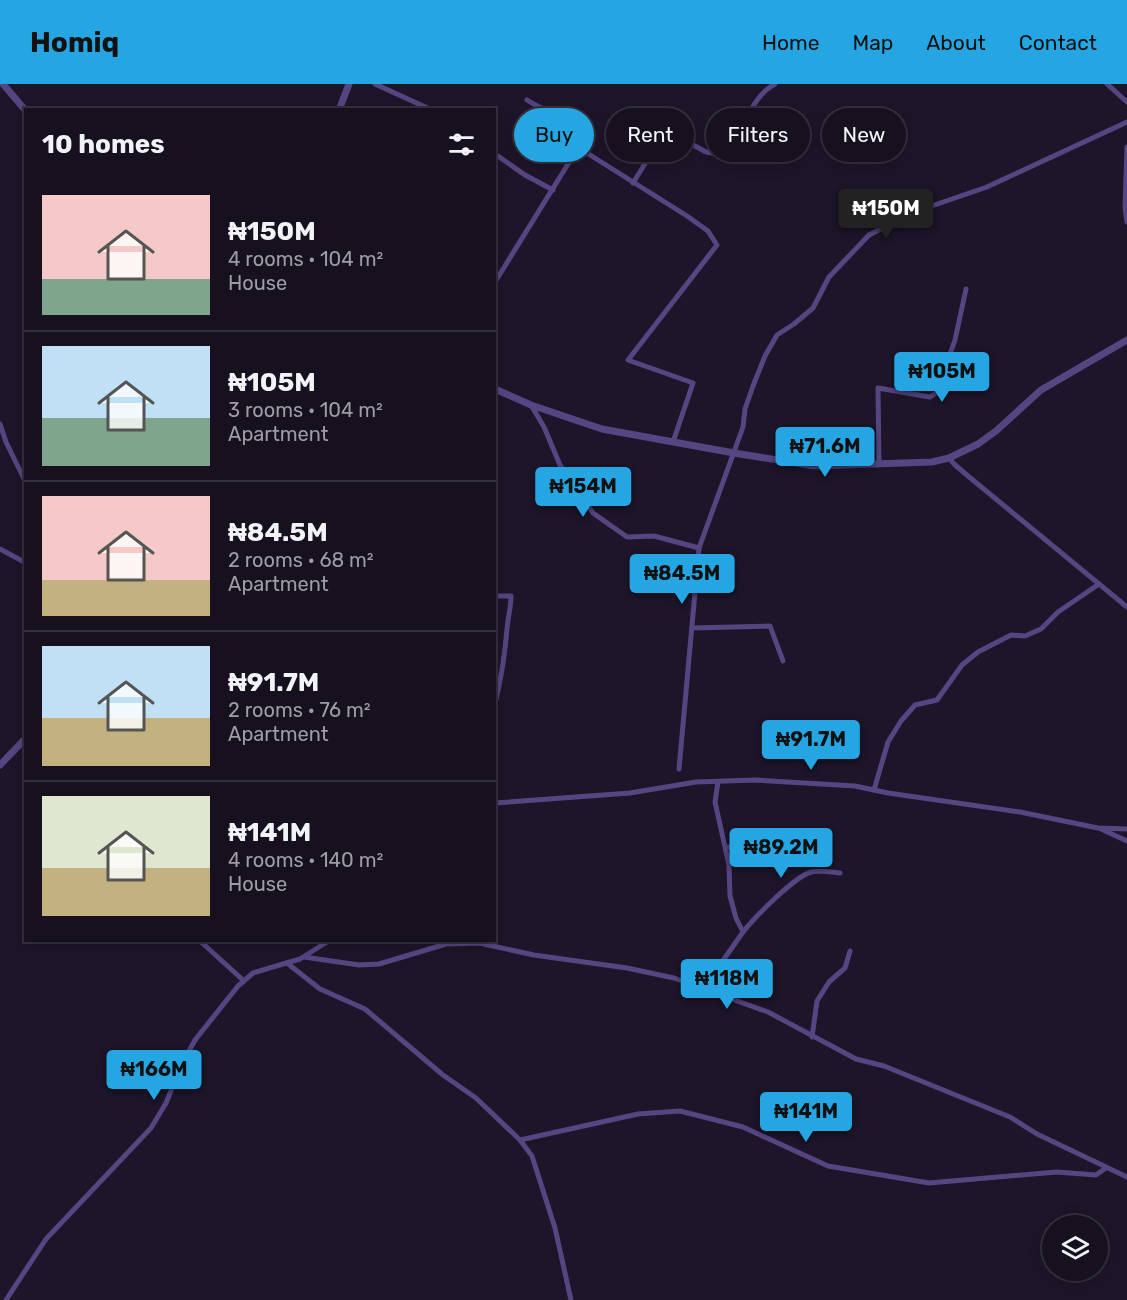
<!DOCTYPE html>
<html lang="en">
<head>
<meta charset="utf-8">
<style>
  :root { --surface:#16101f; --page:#1f1928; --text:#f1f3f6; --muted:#9e9da4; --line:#35303d; --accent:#25a6e3 }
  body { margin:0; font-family:Rubik,sans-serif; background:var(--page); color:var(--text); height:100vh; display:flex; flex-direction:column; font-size:22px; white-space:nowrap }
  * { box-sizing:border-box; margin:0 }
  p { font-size:20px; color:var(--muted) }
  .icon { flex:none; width:33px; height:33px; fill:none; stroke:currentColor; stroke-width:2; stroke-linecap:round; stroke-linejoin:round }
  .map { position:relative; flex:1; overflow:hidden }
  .sheet { position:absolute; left:24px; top:24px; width:472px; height:834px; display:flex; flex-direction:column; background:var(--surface); border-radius:0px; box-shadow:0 3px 15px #0003,0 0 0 2px var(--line) }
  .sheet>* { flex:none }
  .banner { position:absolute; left:514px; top:24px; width:522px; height:54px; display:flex; gap:12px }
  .controls { position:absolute; left:1042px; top:1131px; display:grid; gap:12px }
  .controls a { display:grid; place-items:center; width:66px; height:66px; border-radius:50%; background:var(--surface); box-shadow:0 3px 15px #0003,0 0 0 2px var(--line); font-size:30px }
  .price { position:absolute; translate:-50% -51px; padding:0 14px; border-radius:6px; background:var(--accent); color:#111; font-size:20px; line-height:39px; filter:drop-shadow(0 2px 3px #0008) }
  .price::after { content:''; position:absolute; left:50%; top:36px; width:18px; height:14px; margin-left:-9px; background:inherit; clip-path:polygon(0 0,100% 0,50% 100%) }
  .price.active { background:#222; color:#fff }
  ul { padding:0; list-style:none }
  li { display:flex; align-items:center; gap:18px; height:150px; padding:0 18px }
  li+li { border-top:2px solid var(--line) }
  li span { display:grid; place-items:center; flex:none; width:168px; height:120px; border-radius:0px; color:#555 }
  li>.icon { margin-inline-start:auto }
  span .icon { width:72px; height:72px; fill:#fffc; stroke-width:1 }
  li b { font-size:26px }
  h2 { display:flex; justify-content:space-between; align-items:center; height:72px; padding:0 18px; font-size:26px }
  .chip { padding:0 21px; border-radius:27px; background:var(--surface); box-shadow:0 3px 15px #0003,0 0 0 2px var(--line); font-size:21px; line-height:54px }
  .chip.active { background:var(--accent); color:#111 }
  header { display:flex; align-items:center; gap:36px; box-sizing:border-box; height:84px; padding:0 30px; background:var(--accent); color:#111 }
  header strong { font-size:28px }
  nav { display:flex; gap:33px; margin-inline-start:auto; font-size:21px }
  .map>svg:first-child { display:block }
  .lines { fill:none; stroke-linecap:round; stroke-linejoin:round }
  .minor { stroke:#554682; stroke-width:5 }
  .tertiary { stroke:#554682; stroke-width:7 }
</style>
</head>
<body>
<header>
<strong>Homiq</strong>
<nav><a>Home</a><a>Map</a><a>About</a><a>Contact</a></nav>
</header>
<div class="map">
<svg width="1127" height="1216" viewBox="0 0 1127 1216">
  <rect width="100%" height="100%" fill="#1d1529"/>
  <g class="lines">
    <!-- minor -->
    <g class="minor">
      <path d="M375 0 432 26"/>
      <path d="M1107 0 1127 18"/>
      <path d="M1127 63 1125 123 1127 138"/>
      <path d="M579 64 687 132 708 147 717 161 628 276 693 299 673 358"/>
      <path d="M495 70 525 91 553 106"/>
      <path d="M633 99 659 57 666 52 675 51 706 68 718 70C744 54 748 14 775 0"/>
      <path d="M495 198 581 59C580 39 542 26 527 16"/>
      <path d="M531 321 544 343 560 381 593 429 627 453 654 452 699 464"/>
      <path d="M0 340 6 358 26 399"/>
      <path d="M949 374 954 380 968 392 1127 523"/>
      <path d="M879 380 878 304 930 313 936 309 955 256 966 205"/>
      <path d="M0 465 26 479"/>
      <path d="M495 512H511C511 523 508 533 507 545 505 570 501 595 495 620"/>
      <path d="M692 544 770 542 783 577"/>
      <path d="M495 634V641"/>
      <path d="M679 685 699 464 743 343 745 325 753 302 765 272 777 251 794 240 813 224 829 193 869 151 914 128 987 103 1127 38"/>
      <path d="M874 706 888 658 901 637 915 621 937 616 962 581 978 568 1011 551 1025 552 1041 545 1058 528 1099 500"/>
      <path d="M495 719 630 709 696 698 755 696 855 702 888 709 1020 728 1098 744 1127 745"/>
      <path d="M1101 745 1127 757"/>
      <path d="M726 763 781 765"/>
      <path d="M743 848C755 833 794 793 811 788 820 786 830 788 840 789"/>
      <path d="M199 856 244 897"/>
      <path d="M304 873 359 881 379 880 446 860 479 859 534 871 627 884 674 894 768 928 856 975 884 982 1010 1033 1037 1050 1127 1093"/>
      <path d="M287 879 320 905 365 925 443 991 476 1014 520 1056 532 1072 555 1144 571 1216"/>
      <path d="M703 905 743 848 736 834 730 812 729 781 715 718 718 698"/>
      <path d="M812 953 817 917 829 898 845 884 850 867"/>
      <path d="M520 1056 638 1030 680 1027 743 1043 828 1082 929 1099 1057 1088 1096 1091 1106 1084"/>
      <path d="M6 1216 46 1155 151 1044 166 1019 181 982 195 956 238 902 253 889 300 875 330 856"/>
    </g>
    <!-- tertiary -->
    <g class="tertiary">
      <path d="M3 0 26 27"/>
      <path d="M339 26 349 0"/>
      <path d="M495 305 531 321 602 345 734 369 814 382 932 378 949 374 978 360 996 347 1041 306 1127 256"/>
      <path d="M0 681 26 654"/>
    </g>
  </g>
</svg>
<div class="controls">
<a><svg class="icon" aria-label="layers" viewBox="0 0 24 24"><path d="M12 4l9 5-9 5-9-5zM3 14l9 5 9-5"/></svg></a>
</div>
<b class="price active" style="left:886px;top:156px">₦150M</b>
<b class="price" style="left:942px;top:319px">₦105M</b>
<b class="price" style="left:825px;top:394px">₦71.6M</b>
<b class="price" style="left:583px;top:434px">₦154M</b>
<b class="price" style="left:682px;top:521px">₦84.5M</b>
<b class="price" style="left:811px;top:687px">₦91.7M</b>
<b class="price" style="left:781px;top:795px">₦89.2M</b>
<b class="price" style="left:727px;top:926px">₦118M</b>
<b class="price" style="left:154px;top:1017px">₦166M</b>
<b class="price" style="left:806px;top:1059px">₦141M</b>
<div class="banner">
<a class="chip active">Buy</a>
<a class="chip">Rent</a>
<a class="chip">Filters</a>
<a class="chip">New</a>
</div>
<section class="sheet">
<h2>10 homes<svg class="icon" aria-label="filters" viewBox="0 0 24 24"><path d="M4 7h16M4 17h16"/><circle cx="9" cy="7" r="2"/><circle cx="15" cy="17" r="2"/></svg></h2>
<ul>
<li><span style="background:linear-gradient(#f6c9c9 70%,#7fa58c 0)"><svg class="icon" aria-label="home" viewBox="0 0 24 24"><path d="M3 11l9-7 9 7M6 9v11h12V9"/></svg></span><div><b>₦150M</b><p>4 rooms · 104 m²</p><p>House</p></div></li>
<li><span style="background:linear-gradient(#bfe0f5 60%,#7fa58c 0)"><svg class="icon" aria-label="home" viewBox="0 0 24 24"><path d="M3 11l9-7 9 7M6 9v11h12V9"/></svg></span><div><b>₦105M</b><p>3 rooms · 104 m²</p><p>Apartment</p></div></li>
<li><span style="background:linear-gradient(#f6c9c9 70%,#c2b280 0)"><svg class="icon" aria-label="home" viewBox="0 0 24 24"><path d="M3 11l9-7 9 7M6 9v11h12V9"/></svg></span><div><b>₦84.5M</b><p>2 rooms · 68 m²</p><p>Apartment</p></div></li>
<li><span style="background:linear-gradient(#bfe0f5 60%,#c2b280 0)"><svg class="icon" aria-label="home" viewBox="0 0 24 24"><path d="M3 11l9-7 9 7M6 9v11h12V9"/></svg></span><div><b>₦91.7M</b><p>2 rooms · 76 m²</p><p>Apartment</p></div></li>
<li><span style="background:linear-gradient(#dfe7d0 60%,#c2b280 0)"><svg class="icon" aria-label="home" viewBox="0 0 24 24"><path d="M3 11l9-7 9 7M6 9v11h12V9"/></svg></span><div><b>₦141M</b><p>4 rooms · 140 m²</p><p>House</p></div></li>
</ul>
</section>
</div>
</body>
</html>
